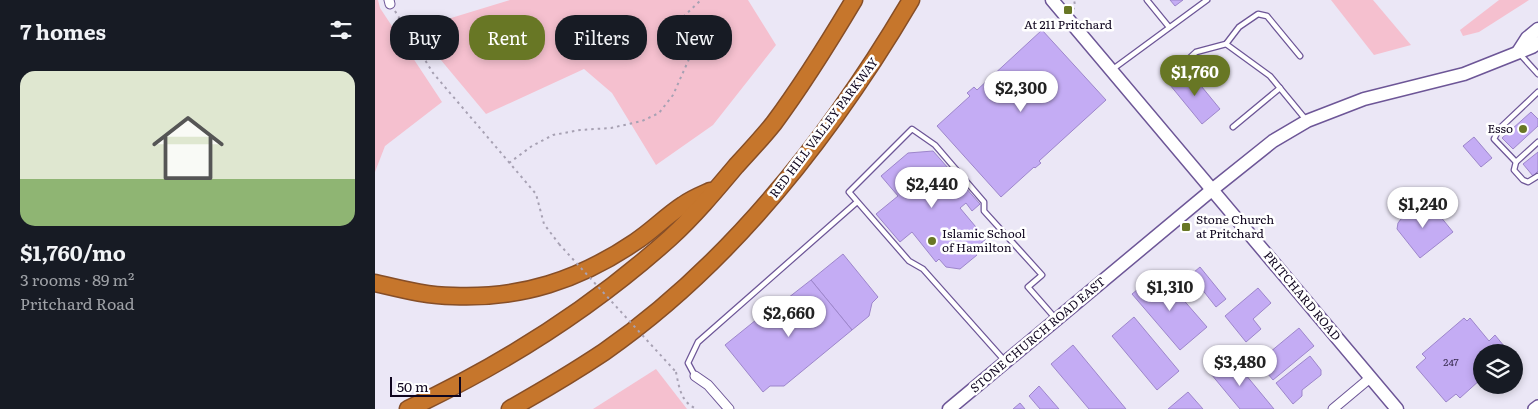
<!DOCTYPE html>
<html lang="en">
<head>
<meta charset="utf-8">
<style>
  :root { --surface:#171b24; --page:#242831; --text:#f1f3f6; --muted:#9ea1a6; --line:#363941; --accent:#687725 }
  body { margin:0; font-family:Literata,serif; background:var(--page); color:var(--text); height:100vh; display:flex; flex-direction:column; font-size:19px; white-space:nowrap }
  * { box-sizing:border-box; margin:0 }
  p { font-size:16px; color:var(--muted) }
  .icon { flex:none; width:28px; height:28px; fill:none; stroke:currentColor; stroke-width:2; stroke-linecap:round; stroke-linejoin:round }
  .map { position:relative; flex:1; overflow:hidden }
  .drawer { display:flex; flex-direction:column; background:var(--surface); width:375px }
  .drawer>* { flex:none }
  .banner { position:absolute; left:15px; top:15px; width:475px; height:45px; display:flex; gap:10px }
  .controls { position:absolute; left:1098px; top:344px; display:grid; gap:10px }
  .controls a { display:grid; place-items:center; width:50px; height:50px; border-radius:50%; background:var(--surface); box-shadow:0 2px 8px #0003; font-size:25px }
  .scale { position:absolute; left:15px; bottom:12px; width:71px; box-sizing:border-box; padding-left:5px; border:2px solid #0f051e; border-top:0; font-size:14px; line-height:18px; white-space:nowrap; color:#0f051e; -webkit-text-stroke:4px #fff; paint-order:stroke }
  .price { position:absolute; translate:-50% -42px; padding:0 11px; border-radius:18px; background:#fff; color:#222; font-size:16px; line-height:32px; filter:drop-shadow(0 1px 2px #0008) }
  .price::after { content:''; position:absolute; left:50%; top:30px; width:15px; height:11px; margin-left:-8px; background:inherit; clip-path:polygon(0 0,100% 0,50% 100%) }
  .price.current { background:var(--accent); color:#fff }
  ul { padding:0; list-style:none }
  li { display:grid; align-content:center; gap:10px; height:265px; padding:0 20px }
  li+li { border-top:1px solid var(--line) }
  li span { display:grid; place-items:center; height:155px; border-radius:15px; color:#555 }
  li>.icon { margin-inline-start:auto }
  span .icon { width:90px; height:90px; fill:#fffc; stroke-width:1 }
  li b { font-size:21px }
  h2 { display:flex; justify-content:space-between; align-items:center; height:60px; padding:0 20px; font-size:21px }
  .tag { padding:0 18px; border-radius:20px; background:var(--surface); box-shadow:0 2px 8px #0003; font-size:18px; line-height:45px }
  .tag.current { background:var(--accent); color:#fff }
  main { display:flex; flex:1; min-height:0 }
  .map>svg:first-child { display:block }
  .green { fill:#f5c0cf }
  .building { fill:#c4acf4; stroke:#9d86cb }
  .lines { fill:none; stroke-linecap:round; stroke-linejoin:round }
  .service-casing { stroke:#6d5697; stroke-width:7 }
  .minor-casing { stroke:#6d5697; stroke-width:11 }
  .tertiary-casing { stroke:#6d5697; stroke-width:14 }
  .secondary-casing { stroke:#6d5697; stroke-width:15 }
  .motorway-casing { stroke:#864e27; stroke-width:19 }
  .path { stroke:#a7a1b3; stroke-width:2; stroke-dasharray:2.5 4; stroke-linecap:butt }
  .service { stroke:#fff; stroke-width:4.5 }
  .minor { stroke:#fff; stroke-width:9 }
  .tertiary { stroke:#fff; stroke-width:11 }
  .secondary { stroke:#fff; stroke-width:12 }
  .motorway { stroke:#c6762c; stroke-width:16 }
  .path-bridge { stroke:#a7a1b3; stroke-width:2; stroke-dasharray:2.5 4; stroke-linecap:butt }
  .poi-dot { fill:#687725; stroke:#fff; stroke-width:2 }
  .labels { text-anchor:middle; stroke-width:5; stroke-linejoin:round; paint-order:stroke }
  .number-label { font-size:10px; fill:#3c2f54 }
  .poi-label { font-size:12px; fill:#0f051e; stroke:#fff; text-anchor:start }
  .street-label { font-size:12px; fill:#0f051e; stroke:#fff }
</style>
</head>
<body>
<main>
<section class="drawer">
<h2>7 homes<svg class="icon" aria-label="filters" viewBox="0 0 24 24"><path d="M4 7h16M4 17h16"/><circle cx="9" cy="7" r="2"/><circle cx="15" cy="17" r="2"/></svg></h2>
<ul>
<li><span style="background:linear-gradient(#dfe7d0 70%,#8fb573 0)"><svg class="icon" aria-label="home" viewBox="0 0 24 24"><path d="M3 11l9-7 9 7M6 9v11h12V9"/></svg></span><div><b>$1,760/mo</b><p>3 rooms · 89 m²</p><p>Pritchard Road</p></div></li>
</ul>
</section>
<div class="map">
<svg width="1163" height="409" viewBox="0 0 1163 409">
  <rect width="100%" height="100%" fill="#ebe7f6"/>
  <!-- green -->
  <g class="green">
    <path d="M0 0H3L5 8 67 102 10 146 0 172Z"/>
    <path d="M135 0H373L401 45 338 125 281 165 237 93 209 69 111 114 40 29Z"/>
    <path d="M956 0H998L1036 45 999 55Z"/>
    <path d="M1124 0H1154L1104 32 1088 36 1085 30Z"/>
    <path d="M281 369 312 409H218Z"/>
  </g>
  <!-- building -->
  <g class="building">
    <path d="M795 0H808L800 6Z"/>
    <path d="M667 30 731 100 664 161 666 163 660 168 659 167 626 197 562 126 595 96 592 93 599 87 602 90Z"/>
    <path d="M813 70 845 109 827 124 795 85Z"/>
    <path d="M1156 112 1163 119V126L1138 149 1127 138Z"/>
    <path d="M1099 137 1117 158 1106 167 1088 146Z"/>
    <path d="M558 151 605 204 597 211 591 203 585 208 611 239 598 250 602 255 585 269 571 267 564 259 561 262 537 232 525 242 501 214 523 196 506 176 533 153Z"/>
    <path d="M1163 152V171L1158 176 1148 164Z"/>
    <path d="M1051 199 1078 232 1045 258 1022 229 1023 223 1026 219Z"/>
    <path d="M468 254 503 297 497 303 494 316 477 330 436 280Z"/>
    <path d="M825 267 851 299 841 307 826 288 823 291 812 278Z"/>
    <path d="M778 277 786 286 792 281 832 327 805 350 757 294Z"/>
    <path d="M436 280 477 330 409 386H395L388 392 350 345 402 303 404 305Z"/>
    <path d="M883 288 896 303 878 319 886 329 871 342 850 316Z"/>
    <path d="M759 317 804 371 782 390 737 336Z"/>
    <path d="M1089 318 1092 321 1095 318 1114 341 1120 335 1129 346 1121 352H1106V379L1085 398 1081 394 1071 402 1041 367 1051 358 1047 354Z"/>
    <path d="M924 328 939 346 898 380 883 362Z"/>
    <path d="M698 345 751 409H714L676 364Z"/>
    <path d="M935 356 946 370V375L927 390V396L918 404 901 383Z"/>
    <path d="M856 357 899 409H865L836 374Z"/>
    <path d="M664 386 684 409H665L654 396Z"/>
    <path d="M813 392 828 409H793Z"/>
    <path d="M645 403 650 409H638Z"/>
  </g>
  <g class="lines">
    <!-- service casing -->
    <g class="service-casing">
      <g id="service">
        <path d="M772 0 794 27"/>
        <path d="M851 44 864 27 883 14 892 16 925 56"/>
        <path d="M1144 53 1163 74"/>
        <path d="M808 64 821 52 851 44 895 76 932 121"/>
        <path d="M738 69 832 0"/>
        <path d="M1163 92 1124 129 1119 139 1141 162 1163 142"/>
        <path d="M858 127 905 88"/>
        <path d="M1141 162 1139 170 1148 180 1153 182 1163 176"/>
        <path d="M629 360 548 269 534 261 474 192 537 129 560 145 609 202V211L667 275 653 287 681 319"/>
        <path d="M320 376 313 363 323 342 482 202"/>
      </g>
    </g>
    <!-- minor casing -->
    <g class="minor-casing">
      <g id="minor">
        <path d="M14 0 15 4"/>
        <path d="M320 376 333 385 354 409"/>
        <path d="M958 409 995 378"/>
      </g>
    </g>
    <!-- tertiary casing -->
    <g class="tertiary-casing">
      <path id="tertiary" d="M1159 409 1163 406"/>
    </g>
    <!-- secondary casing -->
    <g class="secondary-casing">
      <g id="secondary">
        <path d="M677 0 1022 409"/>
        <path d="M1143 52 1152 38 1163 29"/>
        <path d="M574 409 838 189 898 141 932 121 989 99 1089 74 1157 47 1163 43"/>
      </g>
    </g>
    <!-- motorway casing -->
    <g class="motorway-casing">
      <g id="motorway">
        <path d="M0 283C26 289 52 296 78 296 146 299 204 280 260 242 277 231 291 216 308 205 316 199 326 195 335 191"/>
        <path d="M33 409C127 365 217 308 295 238 319 216 340 191 361 166 374 152 387 138 399 123 428 84 454 42 479 0"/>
        <path d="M135 409C167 391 199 372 229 352 358 262 457 134 536 0"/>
      </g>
    </g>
    <!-- path -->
    <g class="path">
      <path d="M698 10 700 5 699 0"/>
      <path d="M20 11 58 73 161 194 169 224 184 244"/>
      <path d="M134 163 157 146 178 135 205 130 236 128 267 121 284 113 298 95 314 59 308 17 326 0"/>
      <path d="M301 372C304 387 306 403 322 409"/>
    </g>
    <!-- service -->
    <use href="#service" class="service"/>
    <!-- minor -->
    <use href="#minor" class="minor"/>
    <!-- tertiary -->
    <use href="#tertiary" class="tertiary"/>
    <!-- secondary -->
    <use href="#secondary" class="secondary"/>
    <!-- motorway -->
    <use href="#motorway" class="motorway"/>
    <!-- path-bridge -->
    <path class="path-bridge" d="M184 244 301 372"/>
  </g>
  <!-- markers -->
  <g class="poi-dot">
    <rect x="688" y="5" width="10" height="10" rx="2.5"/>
    <circle cx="1148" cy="129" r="5"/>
    <rect x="806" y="222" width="10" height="10" rx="2.5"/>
    <circle cx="557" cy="241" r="5"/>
  </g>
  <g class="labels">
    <!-- number labels -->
    <g class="number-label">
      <text x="1076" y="366">247</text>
    </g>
    <!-- poi labels -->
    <g class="poi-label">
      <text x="693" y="29" text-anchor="middle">At 211 Pritchard</text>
      <text x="1138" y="133" text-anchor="end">Esso</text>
      <text x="821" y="224">Stone Church<tspan x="821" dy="14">at Pritchard</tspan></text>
      <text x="567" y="238">Islamic School<tspan x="567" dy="14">of Hamilton</tspan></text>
    </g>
    <!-- street labels -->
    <g class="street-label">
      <text transform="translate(449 128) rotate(-53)" y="4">RED HILL VALLEY PARKWAY</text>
      <text transform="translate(927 296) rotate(50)" y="4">PRITCHARD ROAD</text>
      <text transform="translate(663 335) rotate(-40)" y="4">STONE CHURCH ROAD EAST</text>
    </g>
  </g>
</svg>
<div class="controls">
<a><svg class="icon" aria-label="layers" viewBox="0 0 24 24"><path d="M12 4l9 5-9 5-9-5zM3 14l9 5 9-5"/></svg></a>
</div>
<div class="scale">50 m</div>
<b class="price current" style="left:820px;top:97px">$1,760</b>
<b class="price" style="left:646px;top:113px">$2,300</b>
<b class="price" style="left:557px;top:209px">$2,440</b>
<b class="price" style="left:1048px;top:229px">$1,240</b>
<b class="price" style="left:795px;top:312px">$1,310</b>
<b class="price" style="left:414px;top:338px">$2,660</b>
<b class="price" style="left:865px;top:387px">$3,480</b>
<div class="banner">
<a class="tag">Buy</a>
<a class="tag current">Rent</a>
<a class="tag">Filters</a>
<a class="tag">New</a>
</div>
</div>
</main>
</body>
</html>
